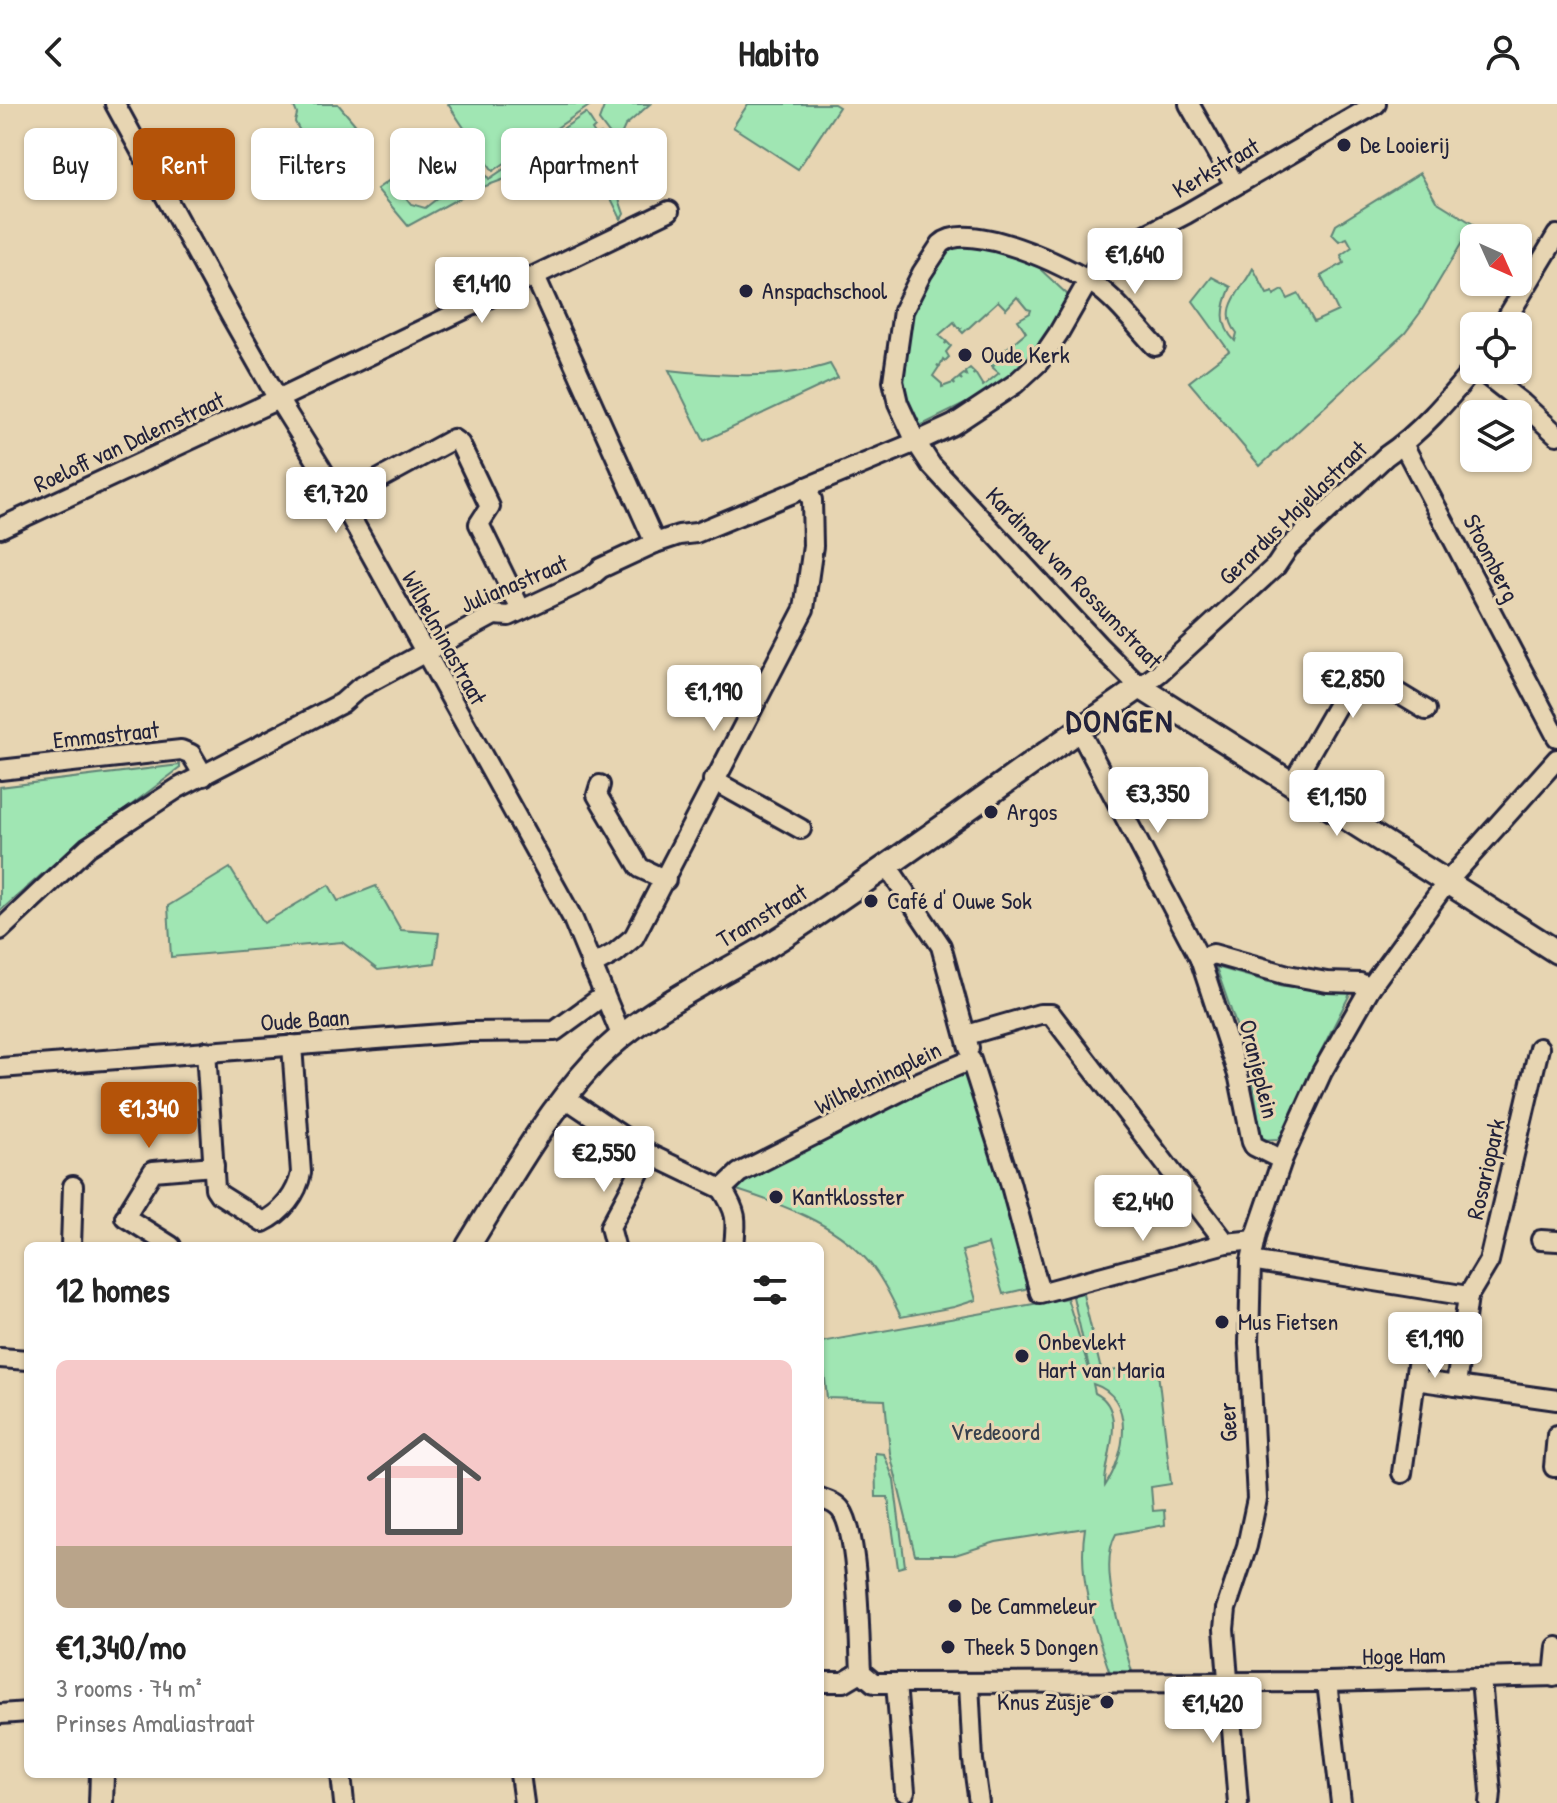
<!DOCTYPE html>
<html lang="en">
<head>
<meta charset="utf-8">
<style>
  :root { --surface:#fff; --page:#f2f2f2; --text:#222; --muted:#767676; --accent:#b45309 }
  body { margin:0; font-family:"Patrick Hand",sans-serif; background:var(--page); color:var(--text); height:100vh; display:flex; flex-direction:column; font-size:30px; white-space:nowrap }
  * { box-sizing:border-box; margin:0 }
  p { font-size:26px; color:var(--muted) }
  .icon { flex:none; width:44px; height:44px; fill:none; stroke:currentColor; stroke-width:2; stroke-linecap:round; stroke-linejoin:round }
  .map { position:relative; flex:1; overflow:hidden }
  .sheet { position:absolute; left:24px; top:1138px; width:800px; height:536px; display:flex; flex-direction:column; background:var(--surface); border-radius:12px; box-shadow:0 2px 6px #0004 }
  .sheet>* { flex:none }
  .hud { position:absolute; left:24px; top:24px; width:800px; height:72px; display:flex; gap:16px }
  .needle { width:52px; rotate:135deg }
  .fabs { position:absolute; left:1460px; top:120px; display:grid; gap:16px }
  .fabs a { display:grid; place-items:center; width:72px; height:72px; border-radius:12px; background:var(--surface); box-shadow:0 2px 6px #0004; font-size:40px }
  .price { position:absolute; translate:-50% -68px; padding:0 18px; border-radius:8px; background:#fff; color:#222; font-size:26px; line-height:52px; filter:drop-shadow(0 2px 4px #0008) }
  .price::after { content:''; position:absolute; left:50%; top:48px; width:24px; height:18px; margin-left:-12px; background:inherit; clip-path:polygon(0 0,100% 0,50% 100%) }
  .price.current { background:var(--accent); color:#fff }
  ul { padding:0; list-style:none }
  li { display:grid; align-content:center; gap:16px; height:424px; padding:0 32px }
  li span { display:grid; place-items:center; height:248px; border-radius:12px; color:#555 }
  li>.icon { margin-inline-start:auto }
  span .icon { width:144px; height:144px; fill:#fffc; stroke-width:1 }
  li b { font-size:34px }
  h2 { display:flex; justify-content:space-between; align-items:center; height:96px; padding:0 32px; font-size:34px }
  .pill { padding:0 28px; border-radius:12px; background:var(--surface); box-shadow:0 2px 6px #0004; font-size:28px; line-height:72px }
  .pill.current { background:var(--accent); color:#fff }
  header { display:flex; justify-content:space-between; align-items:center; height:104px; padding:0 32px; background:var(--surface); font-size:36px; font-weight:800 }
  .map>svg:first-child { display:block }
  .green { fill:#a0e6b3; stroke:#618477; stroke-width:2; fill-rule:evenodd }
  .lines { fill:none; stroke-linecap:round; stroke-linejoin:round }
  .minor-casing { stroke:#22223b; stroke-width:24 }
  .tertiary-casing { stroke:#22223b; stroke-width:28 }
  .minor { stroke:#e7d5b2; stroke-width:18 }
  .tertiary { stroke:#e7d5b2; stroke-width:22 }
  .poi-dot { fill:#22223b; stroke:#e7d5b2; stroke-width:3 }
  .labels { text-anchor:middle; stroke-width:6; stroke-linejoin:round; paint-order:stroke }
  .poi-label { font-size:24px; fill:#22223b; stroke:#e7d5b2; text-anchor:start }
  .street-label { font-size:24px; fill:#22223b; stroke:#e7d5b2 }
  .park-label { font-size:24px; fill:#353f4d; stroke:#e7d5b2 }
  .district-label { font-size:32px; font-weight:bold; letter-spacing:2px; fill:#22223b; stroke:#e7d5b2 }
</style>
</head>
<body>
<header><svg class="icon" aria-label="back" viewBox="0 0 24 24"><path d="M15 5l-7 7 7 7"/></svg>Habito<svg class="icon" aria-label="person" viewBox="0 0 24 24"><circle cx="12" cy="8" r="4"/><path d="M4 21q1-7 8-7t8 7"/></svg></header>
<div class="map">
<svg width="1557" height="1699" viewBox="0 0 1557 1699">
  <rect width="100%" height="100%" fill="#e7d5b2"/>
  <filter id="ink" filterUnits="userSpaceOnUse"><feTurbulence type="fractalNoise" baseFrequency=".0125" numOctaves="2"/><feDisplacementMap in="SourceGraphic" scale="16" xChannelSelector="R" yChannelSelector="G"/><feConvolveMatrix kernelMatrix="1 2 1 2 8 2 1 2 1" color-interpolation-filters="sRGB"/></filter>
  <g filter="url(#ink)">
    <!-- green -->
    <g class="green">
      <path d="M293 0H338L355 20 322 42 319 38 315 41 311 35 306 38 295 18 297 10Z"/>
      <path d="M448 0H592L493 67Z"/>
      <path d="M605 0H650L625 22 617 40 599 16Z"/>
      <path d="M748 0H834L839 3 798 65 733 23Z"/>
      <path d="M586 9 595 23 592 26 596 32 601 30 614 49 615 83 624 110 621 115 587 45 472 87 408 122 377 85 391 75 411 100 425 104 456 80 463 67 470 65 479 78 487 72 489 75Z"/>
      <path d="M1420 69 1436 97 1473 120 1420 209 1405 229 1260 362 1189 278 1229 247 1193 197 1212 173 1231 183C1222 203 1219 221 1235 237L1237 229C1217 204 1243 186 1253 164L1267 190 1273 188 1274 191 1283 186 1288 195 1299 190 1314 218 1338 207 1321 172 1344 159 1341 151 1352 143 1347 134 1339 137 1332 130 1336 121Z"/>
      <path d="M969 140 1044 155 1041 166 1070 193 1035 249 989 288 918 323 902 288V224L942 150 954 142ZM1017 193 1027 205 1031 206 1030 209 1018 216 1026 228 989 259 992 262 994 261 993 264 999 269 983 282 975 269 973 271 974 268 970 264 965 268 966 271 964 270 960 273 962 276 959 274 954 278 955 281 953 279 942 283V280L933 272 939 263 937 261 940 262 943 255 945 257 949 253 946 248 951 242 947 238 945 240 946 237 939 231 954 218 958 224H961L960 226 963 229 998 197 1006 205Z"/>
      <path d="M830 260 838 274 704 337 669 266C719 272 783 276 830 260Z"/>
      <path d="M180 661V664L56 758 0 807V683Z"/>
      <path d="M230 764 264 819 329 781 338 797 376 782 401 826 439 829 435 859 378 866 342 838 171 853 168 802Z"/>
      <path d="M1216 863 1283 882 1352 886 1314 961 1288 1023 1278 1035 1262 1036 1250 961Z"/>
      <path d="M963 968 968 971 1004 1085 1030 1181 1025 1185 1003 1190 988 1140 962 1147 976 1196 954 1203 901 1213C891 1193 881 1171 866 1155 834 1119 781 1100 737 1086L740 1075 956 969Z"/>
      <path d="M1082 1186 1100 1262 1104 1268 1157 1260 1171 1380 1151 1383 1153 1407 1164 1406 1165 1421 1116 1430C1097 1463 1123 1535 1133 1571L1110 1569C1094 1523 1077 1473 1085 1424L996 1438 955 1451H915L890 1349 885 1296 827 1294 821 1238 1067 1194 1090 1268 1072 1188ZM1093 1280C1137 1294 1125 1352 1105 1382 1103 1358 1130 1306 1095 1289Z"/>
      <path d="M875 1349 884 1350 894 1376 905 1462 898 1464 888 1393H876Z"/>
    </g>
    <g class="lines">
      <!-- minor casing -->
      <g class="minor-casing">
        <g id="minor">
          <path d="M115 0 232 214 278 295 341 396 572 813 622 933"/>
          <path d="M1189 0 1235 81"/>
          <path d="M535 172 655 439"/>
          <path d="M1502 222 1557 131"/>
          <path d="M1155 242C1136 222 1117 196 1095 181 1068 162 968 115 941 140L922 169 903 207 893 277 898 299 916 338 931 361 1098 541 1140 583 1159 569 1276 462 1288 444 1386 352C1420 329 1448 296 1474 264"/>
          <path d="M1480 266 1522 299 1557 331"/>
          <path d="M1403 340 1557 633"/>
          <path d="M341 396 453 335 460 340 490 403 479 420 521 506"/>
          <path d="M0 424 278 295 669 107"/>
          <path d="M1079 626 1200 855"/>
          <path d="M0 666 181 646 191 650 204 672"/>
          <path d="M713 676 801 725"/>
          <path d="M1293 678 1358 565 1426 606"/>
          <path d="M600 681 597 691 640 764 666 776"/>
          <path d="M888 763 941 842 969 944"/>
          <path d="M0 826 88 743 178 684 342 599 359 584 494 511 509 512 588 475 601 464 655 439 679 431 696 429 916 338 953 321 1015 280 1039 258 1058 230 1098 160 1107 151 1186 110 1376 0"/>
          <path d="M591 862 615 849 634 833 804 505 813 442 812 396 805 383"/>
          <path d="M967 931 1040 910H1051L1226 1139"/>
          <path d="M1539 944 1489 1157 1468 1192 1456 1282 1557 1296"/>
          <path d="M206 947 215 1084 219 1090 263 1118C282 1109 297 1090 301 1069L292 941"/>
          <path d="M0 964 468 928 555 927 603 892"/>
          <path d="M564 993 649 1050 722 1085 739 1069 921 977 971 956 1010 1078 1040 1189 1226 1139 1255 1136"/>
          <path d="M1282 1056 1254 1042 1252 1038 1239 974 1200 855 1213 850 1288 871 1327 878 1360 879 1370 884"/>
          <path d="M722 1085C737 1108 737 1115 734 1142"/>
          <path d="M129 1106 153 1067 214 1062"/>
          <path d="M125 1113 171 1142"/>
          <path d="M1541 1136 1557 1137"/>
          <path d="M71 1142 73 1082"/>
          <path d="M615 1142 610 1123 649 1050"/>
          <path d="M1251 1157 1468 1192"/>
          <path d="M0 1254 28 1256"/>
          <path d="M1415 1276 1456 1282"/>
          <path d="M1557 1331 1554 1363H1557"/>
          <path d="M1402 1369 1419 1247"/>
          <path d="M820 1394C828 1397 836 1399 841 1406 859 1429 859 1536 861 1568"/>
          <path d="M861 1568 874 1579 1327 1578 1557 1572"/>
          <path d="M1554 1573 1557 1543"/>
          <path d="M1481 1575 1491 1688 1490 1699"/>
          <path d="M820 1578H844L861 1568"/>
          <path d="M1327 1578 1341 1699"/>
          <path d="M896 1579 905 1688"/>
          <path d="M969 1579 973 1656 979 1699"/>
          <path d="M0 1610 28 1608"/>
          <path d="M341 1670 344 1699"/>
          <path d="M520 1670 524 1699"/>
          <path d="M1238 1699 1224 1525 1226 1505 1247 1442 1257 1395 1249 1240 1251 1157 1257 1129 1282 1056 1322 968 1370 884 1447 778 1557 655"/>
        </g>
      </g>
      <!-- tertiary casing -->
      <g class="tertiary-casing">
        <g id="tertiary">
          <path d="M468 1142C507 1079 544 1012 595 957 646 902 725 871 787 830 907 751 1022 665 1140 583L1557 848"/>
          <path d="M101 1699 102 1670"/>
        </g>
      </g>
      <!-- minor -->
      <use href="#minor" class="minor"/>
      <!-- tertiary -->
      <use href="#tertiary" class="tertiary"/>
    </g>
  </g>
  <!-- markers -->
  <g class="poi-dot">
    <circle cx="1344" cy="41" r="8"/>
    <circle cx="746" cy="187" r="8"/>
    <circle cx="965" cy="251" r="8"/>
    <circle cx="991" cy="708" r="8"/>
    <circle cx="871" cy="797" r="8"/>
    <circle cx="776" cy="1093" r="8"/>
    <circle cx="1222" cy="1218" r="8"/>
    <circle cx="1022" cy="1252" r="8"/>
    <circle cx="955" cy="1502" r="8"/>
    <circle cx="948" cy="1543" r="8"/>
    <circle cx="1107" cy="1598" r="8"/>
  </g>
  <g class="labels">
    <!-- poi labels -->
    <g class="poi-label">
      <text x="1360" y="49">De Looierij</text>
      <text x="762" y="195">Anspachschool</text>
      <text x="981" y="259">Oude Kerk</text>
      <text x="1007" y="716">Argos</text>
      <text x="887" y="805">Café d' Ouwe Sok</text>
      <text x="792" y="1101">Kantklosster</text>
      <text x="1238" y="1226">Mus Fietsen</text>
      <text x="1038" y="1246">Onbevlekt<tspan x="1038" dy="28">Hart van Maria</tspan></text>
      <text x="971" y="1510">De Cammeleur</text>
      <text x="964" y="1551">Theek 5 Dongen</text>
      <text x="1091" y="1606" text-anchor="end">Knus Zusje</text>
    </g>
    <!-- street labels -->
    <g class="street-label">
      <text transform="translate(1216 64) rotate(-30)" y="8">Kerkstraat</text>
      <text transform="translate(129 338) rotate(-25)" y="8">Roeloff van Dalemstraat</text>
      <text transform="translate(1293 409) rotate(-44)" y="8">Gerardus Majellastraat</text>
      <text transform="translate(1491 454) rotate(63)" y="8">Stoomberg</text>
      <text transform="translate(1074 474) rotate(46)" y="8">Kardinaal van Rossumstraat</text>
      <text transform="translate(514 480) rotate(-23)" y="8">Julianastraat</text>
      <text transform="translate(444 534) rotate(61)" y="8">Wilhelminastraat</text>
      <text transform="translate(106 631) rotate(-6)" y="8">Emmastraat</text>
      <text transform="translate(762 812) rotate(-31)" y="8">Tramstraat</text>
      <text transform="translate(305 916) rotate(-4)" y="8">Oude Baan</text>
      <text transform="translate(1259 965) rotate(76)" y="8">Oranjeplein</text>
      <text transform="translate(878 974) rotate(-26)" y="8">Wilhelminaplein</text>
      <text transform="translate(1486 1065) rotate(-77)" y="8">Rosariopark</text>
      <text transform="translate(1228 1318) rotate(-93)" y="8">Geer</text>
      <text transform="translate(1404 1552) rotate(-1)" y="8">Hoge Ham</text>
    </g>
    <!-- park labels -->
    <g class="park-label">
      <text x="995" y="1336">Vredeoord</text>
    </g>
    <!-- district labels -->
    <g class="district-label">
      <text x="1120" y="628">DONGEN</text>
    </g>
  </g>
</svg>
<div class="fabs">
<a><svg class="needle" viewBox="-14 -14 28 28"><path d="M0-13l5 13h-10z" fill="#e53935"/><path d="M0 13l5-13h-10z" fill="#767676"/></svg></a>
<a><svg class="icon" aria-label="locate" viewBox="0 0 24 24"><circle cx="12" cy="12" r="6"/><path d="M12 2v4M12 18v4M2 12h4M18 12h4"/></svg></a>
<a><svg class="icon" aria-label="layers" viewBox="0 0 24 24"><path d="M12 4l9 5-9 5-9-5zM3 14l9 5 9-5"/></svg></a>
</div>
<b class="price" style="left:1135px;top:192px">€1,640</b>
<b class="price" style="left:482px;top:221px">€1,410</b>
<b class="price" style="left:336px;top:431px">€1,720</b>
<b class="price" style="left:1353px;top:616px">€2,850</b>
<b class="price" style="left:714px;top:629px">€1,190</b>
<b class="price" style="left:1158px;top:731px">€3,350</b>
<b class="price" style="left:1337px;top:734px">€1,150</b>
<b class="price current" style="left:149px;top:1046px">€1,340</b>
<b class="price" style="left:604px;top:1090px">€2,550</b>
<b class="price" style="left:1143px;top:1139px">€2,440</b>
<b class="price" style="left:1435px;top:1276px">€1,190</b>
<b class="price" style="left:1213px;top:1641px">€1,420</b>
<div class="hud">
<a class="pill">Buy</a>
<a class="pill current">Rent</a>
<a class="pill">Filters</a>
<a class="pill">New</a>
<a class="pill">Apartment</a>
</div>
<section class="sheet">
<h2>12 homes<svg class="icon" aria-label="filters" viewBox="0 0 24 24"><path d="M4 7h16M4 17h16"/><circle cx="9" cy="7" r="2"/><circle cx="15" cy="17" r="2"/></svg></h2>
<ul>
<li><span style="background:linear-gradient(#f6c9c9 75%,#b9a48a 0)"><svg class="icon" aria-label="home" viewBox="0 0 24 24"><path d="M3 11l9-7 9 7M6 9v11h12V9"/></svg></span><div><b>€1,340/mo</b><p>3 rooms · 74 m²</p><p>Prinses Amaliastraat</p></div></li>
</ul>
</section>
</div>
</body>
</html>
